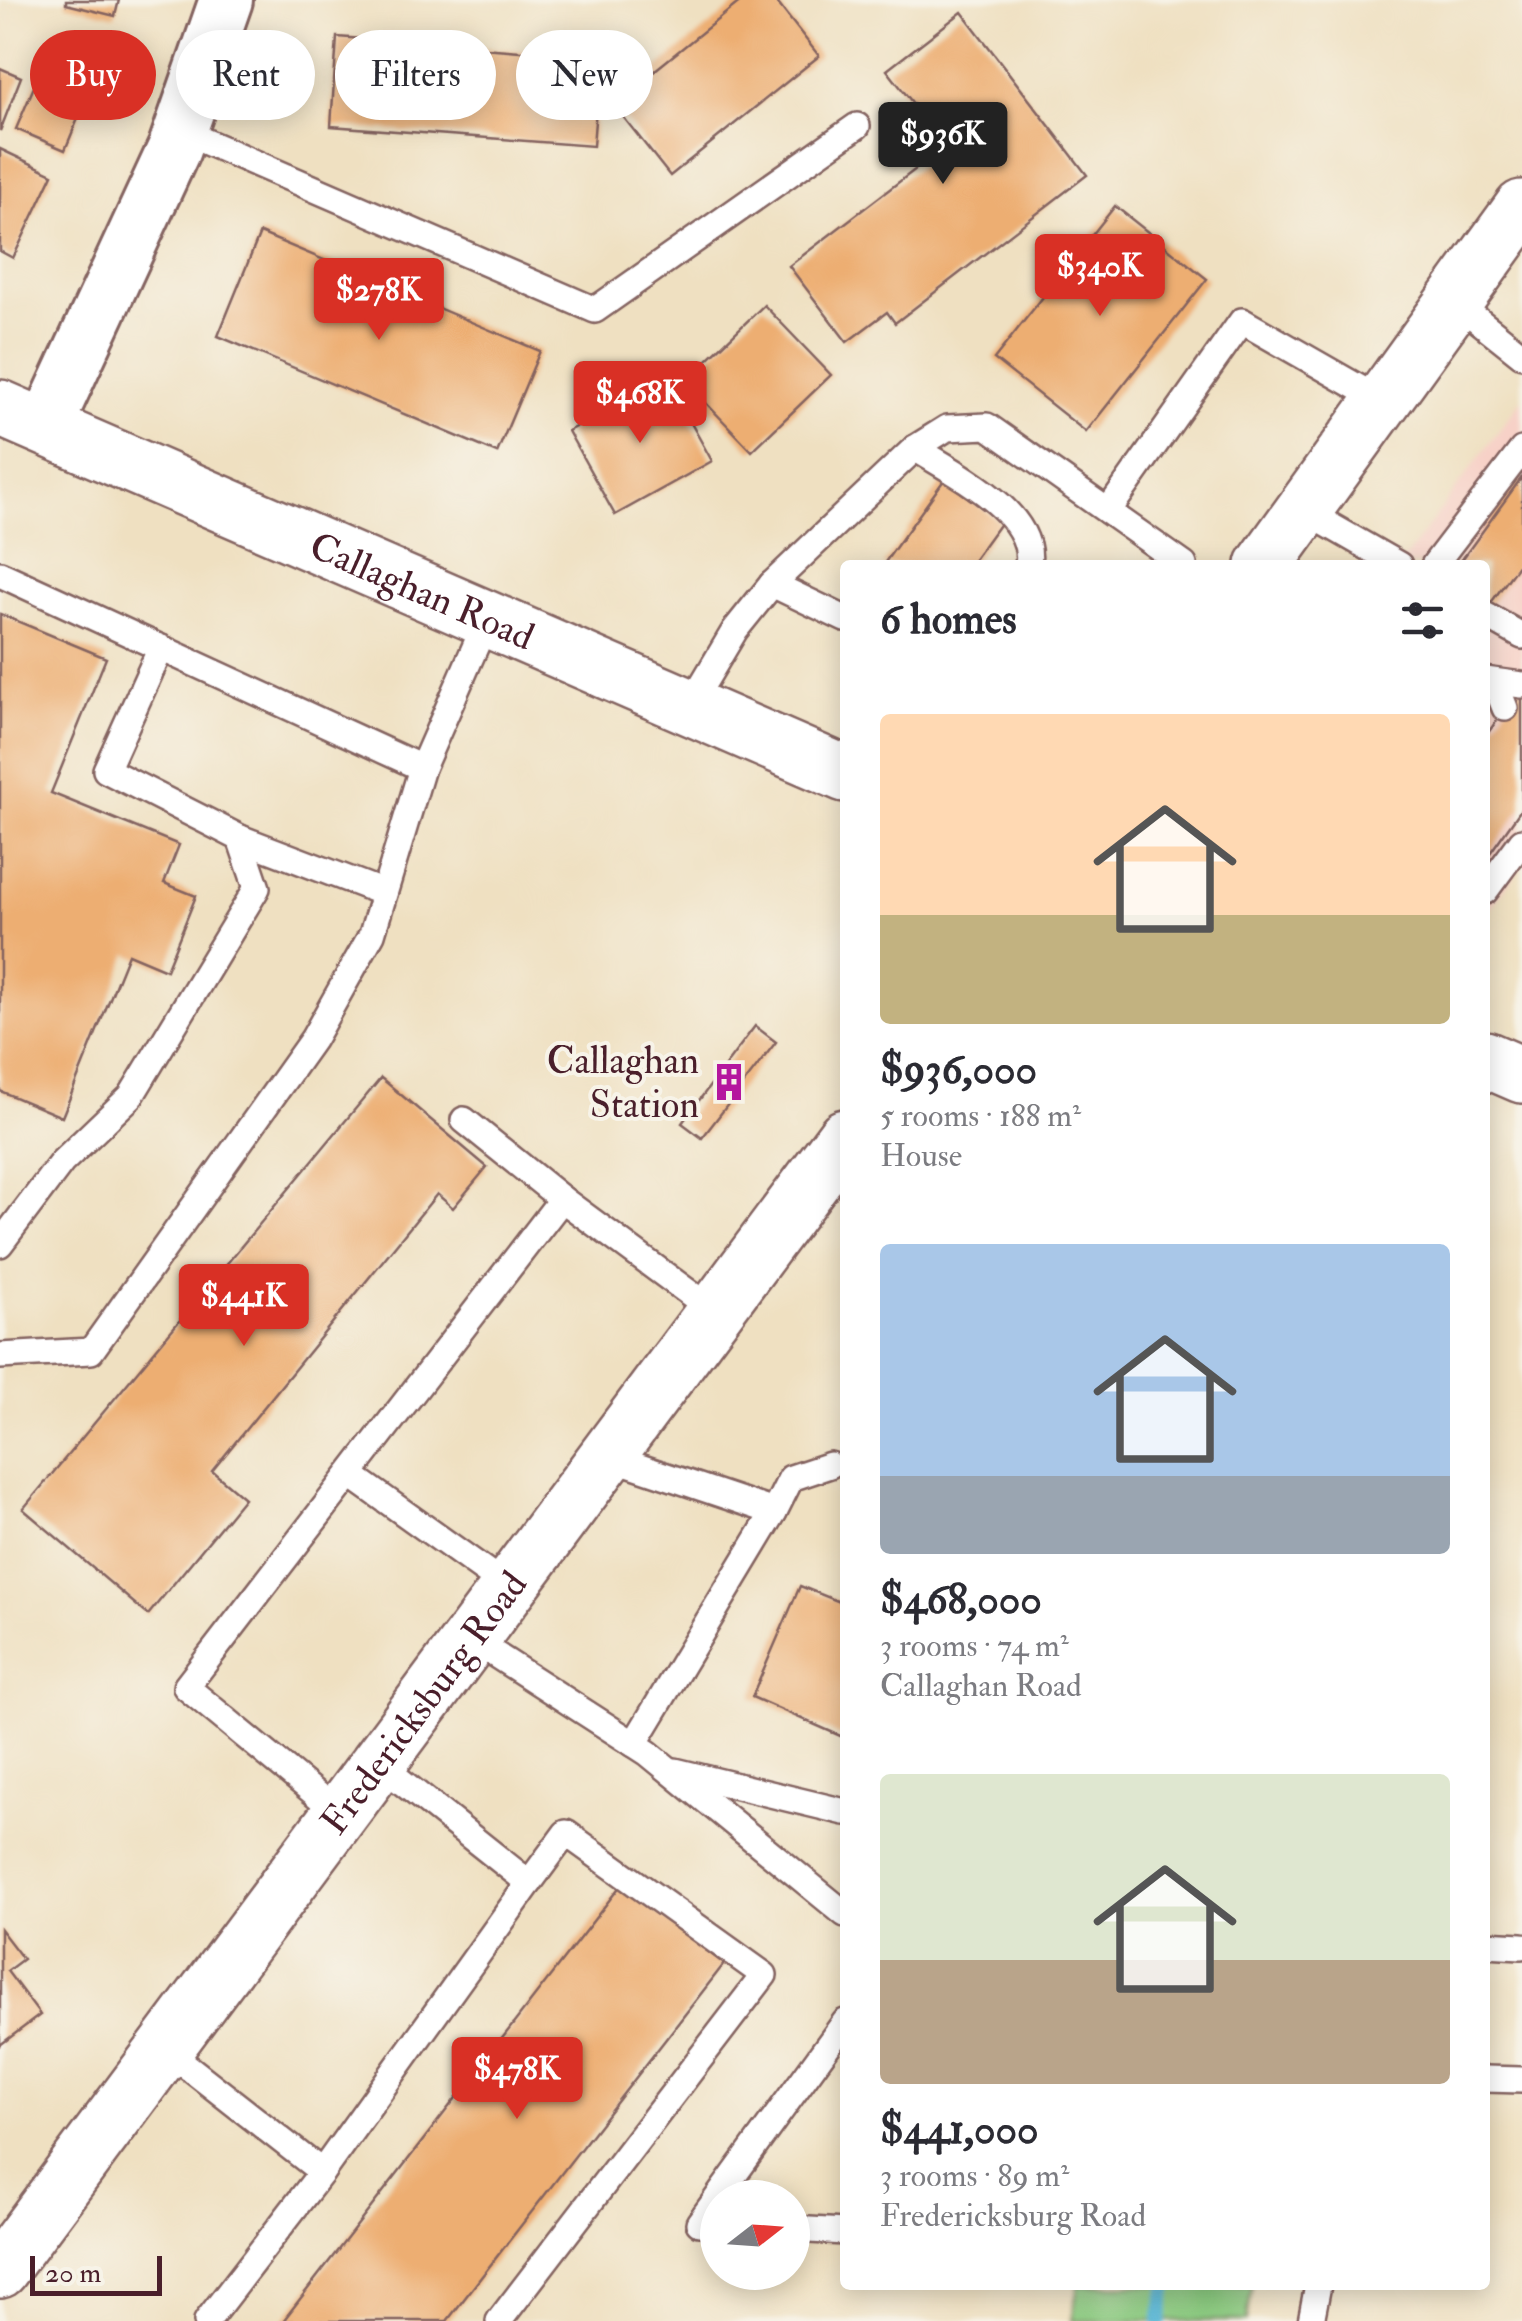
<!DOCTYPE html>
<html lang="en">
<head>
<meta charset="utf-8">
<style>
  :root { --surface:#fff; --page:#f2f2f3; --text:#2b2b33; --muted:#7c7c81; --accent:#d93025 }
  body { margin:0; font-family:"IM FELL Double Pica",serif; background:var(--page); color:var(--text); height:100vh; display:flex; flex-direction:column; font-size:38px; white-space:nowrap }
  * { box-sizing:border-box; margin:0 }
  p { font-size:32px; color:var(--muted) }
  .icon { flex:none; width:55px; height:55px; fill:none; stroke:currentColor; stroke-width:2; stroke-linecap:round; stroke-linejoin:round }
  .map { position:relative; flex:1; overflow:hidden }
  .side { position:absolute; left:840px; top:560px; width:650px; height:1730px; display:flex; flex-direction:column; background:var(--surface); border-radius:10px; box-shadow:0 5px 25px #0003 }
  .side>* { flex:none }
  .hud { position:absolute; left:30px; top:30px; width:660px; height:90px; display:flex; gap:20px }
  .needle { width:65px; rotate:73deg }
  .controls { position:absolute; left:700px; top:2180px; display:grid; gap:20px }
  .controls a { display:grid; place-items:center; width:110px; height:110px; border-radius:50%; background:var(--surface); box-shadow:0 5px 25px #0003; font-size:50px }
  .scale { position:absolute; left:30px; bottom:25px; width:132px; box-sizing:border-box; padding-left:10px; border:5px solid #4a1f2b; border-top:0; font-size:28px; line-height:35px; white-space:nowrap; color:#4a1f2b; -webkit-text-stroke:8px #f7f3e8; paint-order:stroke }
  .price { position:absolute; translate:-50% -85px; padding:0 22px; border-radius:10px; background:var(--accent); color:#fff; font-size:32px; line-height:65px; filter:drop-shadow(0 2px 5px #0008) }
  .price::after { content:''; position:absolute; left:50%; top:60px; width:30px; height:22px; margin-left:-15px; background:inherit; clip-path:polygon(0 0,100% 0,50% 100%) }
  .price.selected { background:#222; color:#fff }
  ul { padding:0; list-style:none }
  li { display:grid; align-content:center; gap:20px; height:530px; padding:0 40px }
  li span { display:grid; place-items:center; height:310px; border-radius:10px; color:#555 }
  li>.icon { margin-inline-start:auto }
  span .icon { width:180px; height:180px; fill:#fffc; stroke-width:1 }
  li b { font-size:42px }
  h2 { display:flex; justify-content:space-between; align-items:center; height:120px; padding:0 40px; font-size:42px }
  .chip { padding:0 35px; border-radius:45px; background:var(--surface); box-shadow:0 5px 25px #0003; font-size:35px; line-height:90px }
  .chip.selected { background:var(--accent); color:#fff }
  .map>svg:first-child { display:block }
  .built { fill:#f7d1c7 }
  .green { fill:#8ac97f; stroke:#6a7455; stroke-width:2.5 }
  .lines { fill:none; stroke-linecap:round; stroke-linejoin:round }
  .stream { stroke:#55b4d3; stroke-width:14 }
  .building { fill:#edae72 }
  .service-casing { stroke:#846360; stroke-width:30 }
  .minor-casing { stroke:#846360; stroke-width:58 }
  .secondary-casing { stroke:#846360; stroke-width:60 }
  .primary-casing { stroke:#846360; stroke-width:60 }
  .service { stroke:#fff; stroke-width:25 }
  .minor { stroke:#fff; stroke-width:52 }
  .secondary { stroke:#fff; stroke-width:55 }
  .primary { stroke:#fff; stroke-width:55 }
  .labels { text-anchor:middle; stroke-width:8; stroke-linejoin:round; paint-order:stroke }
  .street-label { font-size:38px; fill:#4a1f2b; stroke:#f7f3e8 }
  .poi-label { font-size:38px; fill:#4a1f2b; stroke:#f7f3e8; text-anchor:end }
</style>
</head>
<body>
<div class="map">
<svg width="1522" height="2321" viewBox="0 0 1522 2321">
  <rect width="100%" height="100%" fill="#f7f3e8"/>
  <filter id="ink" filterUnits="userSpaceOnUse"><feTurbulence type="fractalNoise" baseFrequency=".01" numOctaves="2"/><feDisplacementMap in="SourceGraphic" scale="20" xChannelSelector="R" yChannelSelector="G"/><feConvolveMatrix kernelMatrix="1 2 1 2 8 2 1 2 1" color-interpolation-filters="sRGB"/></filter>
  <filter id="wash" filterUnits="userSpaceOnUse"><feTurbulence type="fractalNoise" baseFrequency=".0048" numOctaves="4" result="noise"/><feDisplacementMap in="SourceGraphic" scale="40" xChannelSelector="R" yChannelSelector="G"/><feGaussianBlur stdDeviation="2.25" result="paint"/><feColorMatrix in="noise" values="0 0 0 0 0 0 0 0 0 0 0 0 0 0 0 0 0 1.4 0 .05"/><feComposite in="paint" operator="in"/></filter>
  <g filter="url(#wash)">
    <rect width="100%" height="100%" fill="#efe0c1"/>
    <!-- built -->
    <path class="built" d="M1522 399V865L1485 915V565H1400Z"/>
    <!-- green -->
    <path class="green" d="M1078 2285H1252L1247 2321H1072Z"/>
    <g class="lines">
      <!-- stream -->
      <path class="stream" d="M1160 2321 1167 2285"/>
    </g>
    <g id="blocks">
      <!-- building -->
      <g class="building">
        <path d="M66 0H119L115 16 66 4Z"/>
        <path d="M742 0H775L819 56 670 176 613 104Z"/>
        <path d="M962 12 1087 175 895 323 887 312 847 342 789 266 946 146 887 70Z"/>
        <path d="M337 37 600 57 593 146 331 126Z"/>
        <path d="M53 42 101 63 65 150 16 129Z"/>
        <path d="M0 68 21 77 0 131Z"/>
        <path d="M0 149 53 174 13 258 0 251Z"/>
        <path d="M1115 206 1207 279 1086 432 994 359Z"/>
        <path d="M260 233 540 351 497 453 218 336Z"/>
        <path d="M764 305 831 375 752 451 685 381Z"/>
        <path d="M666 378 712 461 615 515 568 431Z"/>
        <path d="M1522 477V560L1485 611V565H1458Z"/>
        <path d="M944 480 1001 522 970 565H883Z"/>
        <path d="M0 614 106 658 51 793 179 845 164 883 196 896 166 970 128 954 62 1117 0 1091Z"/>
        <path d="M1522 685V808L1485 860V737Z"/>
        <path d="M755 1026 776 1042 702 1138 682 1123Z"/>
        <path d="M381 1078 487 1167 453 1208 437 1194 212 1471 244 1498 148 1615 23 1509Z"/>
        <path d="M800 1586 845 1604V1738L752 1697Z"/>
        <path d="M621 1885 724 1964 447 2321H283Z"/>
        <path d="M0 1929 23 1959 7 1971 40 2015 0 2045Z"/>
      </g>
    </g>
  </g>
  <g filter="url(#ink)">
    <use href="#blocks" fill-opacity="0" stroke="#846360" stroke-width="2.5"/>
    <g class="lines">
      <!-- service casing -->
      <g class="service-casing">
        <g id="service">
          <path d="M181 131 595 310 857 126"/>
          <path d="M1454 301 1522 355"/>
          <path d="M915 448C952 472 1037 512 1028 565"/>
          <path d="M1303 510 1399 565"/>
          <path d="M1108 511 1242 321 1382 401"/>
          <path d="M1434 565 1522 450"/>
          <path d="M0 574 422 768"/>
          <path d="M772 584 845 619"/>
          <path d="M1485 615 1522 636"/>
          <path d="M1485 680 1522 685"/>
          <path d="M1496 685 1505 708"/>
          <path d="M689 707 735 630 772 584 915 448 947 428 987 426 1184 565"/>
          <path d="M240 838 384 893"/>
          <path d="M1485 891 1522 841"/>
          <path d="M464 1120 562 1199"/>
          <path d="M0 1244 62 1162 131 1096 257 888 240 838 106 770 161 648"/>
          <path d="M0 1356 91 1351 313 1039 372 934 422 768 487 620"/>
          <path d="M607 1456 774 1512 791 1478 830 1465"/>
          <path d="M351 1475 509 1588"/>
          <path d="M471 1639 648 1753 845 1914"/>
          <path d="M634 1744 774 1512"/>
          <path d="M378 1763 529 1883 566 1833 764 1975 499 2321"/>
          <path d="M675 1771 845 1812"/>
          <path d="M340 1814 186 1687 562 1199 715 1312"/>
          <path d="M1485 1944 1522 1946"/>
          <path d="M165 2049 322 2172"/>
          <path d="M1485 2079 1522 2080"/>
          <path d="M718 2224 699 2223 845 2022"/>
          <path d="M792 2229 845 2232"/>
          <path d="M207 2321 322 2172 529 1883"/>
          <path d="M1311 2321 1318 2285"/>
        </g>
      </g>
      <!-- minor casing -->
      <g class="minor-casing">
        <path id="minor" d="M45 428 174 149 226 0"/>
      </g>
      <!-- secondary casing -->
      <g class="secondary-casing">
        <g id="secondary">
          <path id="s1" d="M0 408 845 774"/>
          <path d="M1485 1059 1522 1075"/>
        </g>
      </g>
      <!-- primary casing -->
      <g class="primary-casing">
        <g id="primary">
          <path d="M1264 565 1522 208"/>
          <path id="s2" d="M0 2270 845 1137"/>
        </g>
      </g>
      <!-- service -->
      <use href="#service" class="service"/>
      <!-- minor -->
      <use href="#minor" class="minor"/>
      <!-- secondary -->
      <use href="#secondary" class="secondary"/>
      <!-- primary -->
      <use href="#primary" class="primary"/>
    </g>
  </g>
  <!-- icons -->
  <defs>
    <g id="building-bare" transform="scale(3)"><path d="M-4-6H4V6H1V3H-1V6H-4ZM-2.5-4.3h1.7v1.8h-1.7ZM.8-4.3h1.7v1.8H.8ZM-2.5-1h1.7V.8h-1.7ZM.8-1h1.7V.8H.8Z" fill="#b5179e" stroke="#f7f3e8" stroke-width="2.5" paint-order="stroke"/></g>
  </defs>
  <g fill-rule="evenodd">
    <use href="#building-bare" x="729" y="1082"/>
  </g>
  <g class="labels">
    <!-- street labels -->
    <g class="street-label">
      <text dy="13" stroke="none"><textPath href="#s1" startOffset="460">Callaghan Road</textPath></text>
      <text dy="13" stroke="none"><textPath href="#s2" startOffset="708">Fredericksburg Road</textPath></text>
    </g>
    <!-- poi labels -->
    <g class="poi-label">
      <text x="699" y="1073">Callaghan<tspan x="699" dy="44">Station</tspan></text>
    </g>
  </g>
</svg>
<div class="controls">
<a><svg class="needle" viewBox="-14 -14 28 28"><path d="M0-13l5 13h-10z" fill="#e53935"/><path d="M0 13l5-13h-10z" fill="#7c7c81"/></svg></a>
</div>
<div class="scale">20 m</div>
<b class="price selected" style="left:943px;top:187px">$936K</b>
<b class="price" style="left:1100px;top:319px">$340K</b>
<b class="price" style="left:379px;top:343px">$278K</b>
<b class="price" style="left:640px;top:446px">$468K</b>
<b class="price" style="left:244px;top:1349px">$441K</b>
<b class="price" style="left:517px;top:2122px">$478K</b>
<div class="hud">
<a class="chip selected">Buy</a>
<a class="chip">Rent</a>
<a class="chip">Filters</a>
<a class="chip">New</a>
</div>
<section class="side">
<h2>6 homes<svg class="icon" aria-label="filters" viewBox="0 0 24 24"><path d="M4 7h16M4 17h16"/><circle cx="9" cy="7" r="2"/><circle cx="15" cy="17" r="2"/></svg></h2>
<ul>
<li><span style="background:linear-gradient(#ffd9b3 65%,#c2b280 0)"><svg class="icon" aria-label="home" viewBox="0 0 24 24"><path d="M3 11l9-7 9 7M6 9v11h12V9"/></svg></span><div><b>$936,000</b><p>5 rooms · 188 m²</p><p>House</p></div></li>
<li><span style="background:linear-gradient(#a9c7e8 75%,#9aa5b1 0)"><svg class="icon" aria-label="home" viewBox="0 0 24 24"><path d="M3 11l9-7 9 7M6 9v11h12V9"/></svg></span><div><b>$468,000</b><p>3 rooms · 74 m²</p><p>Callaghan Road</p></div></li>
<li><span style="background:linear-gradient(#dfe7d0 60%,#b9a48a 0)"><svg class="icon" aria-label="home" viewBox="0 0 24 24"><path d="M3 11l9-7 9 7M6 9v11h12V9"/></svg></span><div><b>$441,000</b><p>3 rooms · 89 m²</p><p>Fredericksburg Road</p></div></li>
</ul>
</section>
</div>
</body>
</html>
